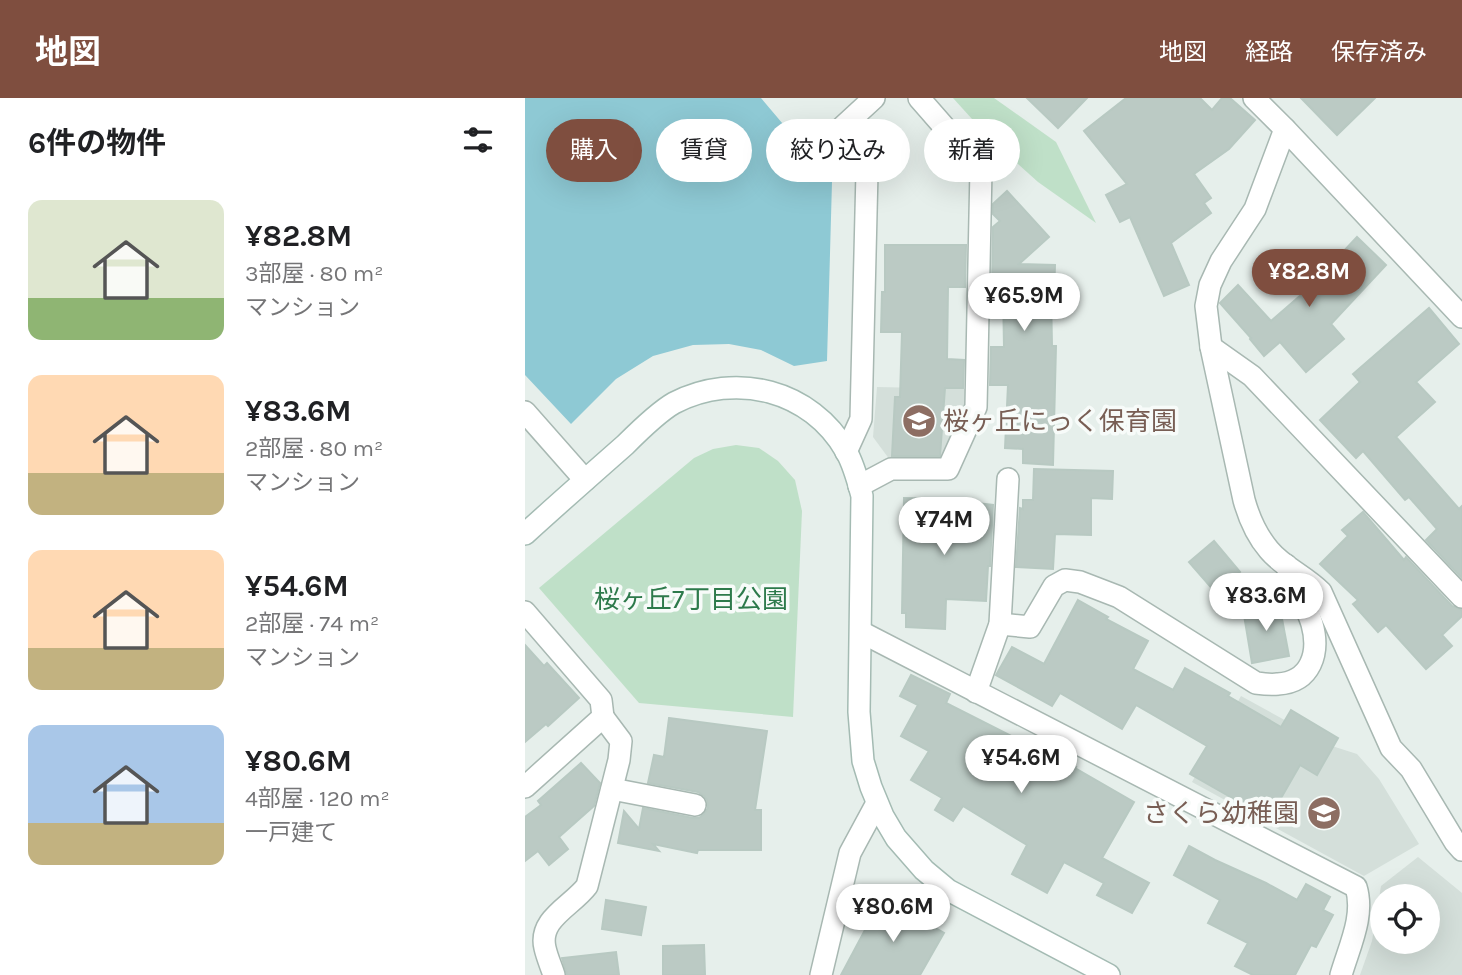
<!DOCTYPE html>
<html lang="ja">
<head>
<meta charset="utf-8">
<style>
  :root { --surface:#fff; --page:#f2f2f2; --text:#202124; --muted:#757577; --accent:#7f4e3f }
  body { margin:0; font-family:Karla,"Noto Sans JP",sans-serif; background:var(--page); color:var(--text); height:100vh; display:flex; flex-direction:column; font-size:26px; white-space:nowrap }
  * { box-sizing:border-box; margin:0 }
  p { font-size:23px; color:var(--muted) }
  .icon { flex:none; width:38px; height:38px; fill:none; stroke:currentColor; stroke-width:2; stroke-linecap:round; stroke-linejoin:round }
  .map { position:relative; flex:1; overflow:hidden }
  .drawer { display:flex; flex-direction:column; background:var(--surface); width:525px }
  .drawer>* { flex:none }
  .top-card { position:absolute; left:21px; top:21px; width:665px; height:63px; display:flex; gap:14px }
  .fabs { position:absolute; left:845px; top:786px; display:grid; gap:14px }
  .fabs a { display:grid; place-items:center; width:70px; height:70px; border-radius:50%; background:var(--surface); box-shadow:0 7px 28px #0002; font-size:35px }
  .price { position:absolute; translate:-50% -60px; padding:0 16px; border-radius:24px; background:#fff; color:#222; font-size:23px; line-height:46px; filter:drop-shadow(0 2px 4px #0008) }
  .price::after { content:''; position:absolute; left:50%; top:42px; width:21px; height:16px; margin-left:-10px; background:inherit; clip-path:polygon(0 0,100% 0,50% 100%) }
  .price.current { background:var(--accent); color:#fff }
  ul { padding:0; list-style:none }
  li { display:flex; align-items:center; gap:21px; height:175px; padding:0 28px }
  li span { display:grid; place-items:center; flex:none; width:196px; height:140px; border-radius:14px; color:#555 }
  li>.icon { margin-inline-start:auto }
  span .icon { width:84px; height:84px; fill:#fffc; stroke-width:1 }
  li b { font-size:30px }
  h2 { display:flex; justify-content:space-between; align-items:center; height:84px; padding:0 28px; font-size:30px }
  .chip { padding:0 24px; border-radius:32px; background:var(--surface); box-shadow:0 7px 28px #0002; font-size:24px; line-height:63px }
  .chip.current { background:var(--accent); color:#fff }
  header { display:flex; align-items:center; gap:42px; box-sizing:border-box; height:98px; padding:0 35px; background:var(--accent); color:#fff }
  header strong { font-size:33px }
  nav { display:flex; gap:38px; margin-inline-start:auto; font-size:24px }
  main { display:flex; flex:1; min-height:0 }
  .map>svg:first-child { display:block }
  .built { fill:#d4dfda; fill-rule:evenodd }
  .green { fill:#bfe0c8 }
  .water { fill:#8ec9d4 }
  .building { fill:#bbcac4; stroke:#b8c9c2; stroke-width:2 }
  .lines { fill:none; stroke-linecap:round; stroke-linejoin:round }
  .street-casing { stroke:#a8b8b2; stroke-width:24 }
  .secondary-casing { stroke:#a4bbb3; stroke-width:24 }
  .street { stroke:#fff; stroke-width:21 }
  .secondary { stroke:#fff; stroke-width:21 }
  .labels { text-anchor:middle; stroke-width:7; stroke-linejoin:round; paint-order:stroke }
  .education-label { font-size:26px; fill:#785e54; stroke:#f7fbf9; text-anchor:start }
  .park-label { font-size:26px; fill:#2d7a4b; stroke:#f7fbf9 }
</style>
</head>
<body>
<header>
<strong>地図</strong>
<nav><a>地図</a><a>経路</a><a>保存済み</a></nav>
</header>
<main>
<section class="drawer">
<h2>6件の物件<svg class="icon" aria-label="filters" viewBox="0 0 24 24"><path d="M4 7h16M4 17h16"/><circle cx="9" cy="7" r="2"/><circle cx="15" cy="17" r="2"/></svg></h2>
<ul>
<li><span style="background:linear-gradient(#dfe7d0 70%,#8fb573 0)"><svg class="icon" aria-label="home" viewBox="0 0 24 24"><path d="M3 11l9-7 9 7M6 9v11h12V9"/></svg></span><div><b>¥82.8M</b><p>3部屋 · 80 m²</p><p>マンション</p></div></li>
<li><span style="background:linear-gradient(#ffd9b3 70%,#c2b280 0)"><svg class="icon" aria-label="home" viewBox="0 0 24 24"><path d="M3 11l9-7 9 7M6 9v11h12V9"/></svg></span><div><b>¥83.6M</b><p>2部屋 · 80 m²</p><p>マンション</p></div></li>
<li><span style="background:linear-gradient(#ffd9b3 70%,#c2b280 0)"><svg class="icon" aria-label="home" viewBox="0 0 24 24"><path d="M3 11l9-7 9 7M6 9v11h12V9"/></svg></span><div><b>¥54.6M</b><p>2部屋 · 74 m²</p><p>マンション</p></div></li>
<li><span style="background:linear-gradient(#a9c7e8 70%,#c2b280 0)"><svg class="icon" aria-label="home" viewBox="0 0 24 24"><path d="M3 11l9-7 9 7M6 9v11h12V9"/></svg></span><div><b>¥80.6M</b><p>4部屋 · 120 m²</p><p>一戸建て</p></div></li>
</ul>
</section>
<div class="map">
<svg width="937" height="877" viewBox="0 0 937 877">
  <rect width="100%" height="100%" fill="#e6efeb"/>
  <!-- built -->
  <g class="built">
    <path d="M352 289 445 291V306L420 364 365 362 348 339Z"/>
    <path d="M716 598 807 648 832 656 854 681 894 746 839 778 667 684Z"/>
    <path d="M893 759 937 795V877H835L847 843 856 788ZM858 798H903V844H858Z"/>
  </g>
  <!-- green -->
  <g class="green">
    <path d="M428 0H469L531 44 571 125 513 84 466 42Z"/>
    <path d="M211 347 234 350 253 363 270 382 277 413 268 619 114 605 14 490 169 360 188 351Z"/>
  </g>
  <!-- water -->
  <path class="water" d="M0 0H236L307 84 302 263 269 268 236 252 204 246 168 247 128 258 91 281 46 326 0 277Z"/>
  <!-- building -->
  <g class="building">
    <path d="M502 0H562L533 30Z"/>
    <path d="M601 0H675L687 12 697 0H705L730 22 704 51 669 76 686 100 679 105 686 115 646 145 664 187 639 198 605 119 595 124 581 97 602 86 559 33Z"/>
    <path d="M776 0H850L812 37Z"/>
    <path d="M482 93 524 139 494 166 530 167 529 195H526L527 248H531L528 367 498 365V351L480 350 483 287H465L466 249H479L478 193H468L467 190 468 129 475 123 468 116V106Z"/>
    <path d="M832 139 861 167 806 226 819 241 781 274 755 244 739 258 725 241 726 240 695 205 713 187 746 223 784 190Z"/>
    <path d="M360 147H441L440 189H423L422 261 439 262 438 290H420L415 358H367L370 299H375L377 234H356L357 194H360Z"/>
    <path d="M904 210 934 246 891 284 910 304 871 339 934 411 937 408V480L901 442 912 431 884 399 880 402 838 353 831 360 795 322 835 284 828 276Z"/>
    <path d="M509 371 588 373 587 401 566 400V437L530 436 528 471 491 469 495 410 498 411V402H508Z"/>
    <path d="M379 400 418 401 468 407 465 468H463L461 503 421 501 420 531 381 529V515H377Z"/>
    <path d="M838 414 879 462 881 459 927 508 937 512V518L917 537 927 548 901 571 861 527 853 534 828 506 833 502 795 466 823 438 817 432Z"/>
    <path d="M689 443 715 474 691 495 664 464Z"/>
    <path d="M553 502 583 519 581 521 623 543 608 571 648 592 660 570 705 595 703 598 756 629 766 612 813 640 792 677 775 667 744 721 665 676 682 648 611 607 597 631 535 595 527 608 471 577 487 549 519 566Z"/>
    <path d="M754 505 764 558 727 565 718 511Z"/>
    <path d="M0 547 19 568 22 565 54 600 23 628 21 626 0 644Z"/>
    <path d="M386 577 425 596 421 605 500 645 504 639 551 669 550 670 609 704 577 760 624 785 607 815 572 797 579 785 539 764 522 795 487 776 502 747 438 708 428 723 410 712 417 700 386 682 404 653 376 638 393 607 375 598Z"/>
    <path d="M144 620 242 633 230 712H236V752H173L172 755 128 746 134 753 93 745 99 713 114 731 118 710 168 720H174L179 716 183 710 182 702 179 698 173 694 123 685 129 657 139 659Z"/>
    <path d="M56 665 75 685 69 708 34 739 43 751 24 767 13 753 0 763V719L16 707 13 703Z"/>
    <path d="M664 748 690 762 741 785 772 802 781 786 805 799 798 812 808 817 791 849 786 847 770 877H728L710 868 723 845 683 825 695 802 649 777Z"/>
    <path d="M357 800 419 835 395 877H316Z"/>
    <path d="M81 802 121 809 116 837 77 831Z"/>
    <path d="M179 847 180 877H138V848Z"/>
    <path d="M91 854 94 877H42L37 860Z"/>
  </g>
  <g class="lines">
    <!-- street casing -->
    <g class="street-casing">
      <g id="street">
        <path d="M729 0 760 31 937 219"/>
        <path d="M760 31 730 111 696 163 685 187 681 208 686 249 719 402C724 420 732 438 744 452 758 469 780 478 796 494L866 650 886 671 930 744 937 752"/>
        <path d="M686 249 727 278 937 499"/>
        <path d="M0 314 60 382"/>
        <path d="M321 354 336 321 342 74 311 35 349 0"/>
        <path d="M334 388 366 371H423L451 309 456 71 394 0"/>
        <path d="M0 514 76 602 78 619 0 689"/>
        <path d="M475 526 505 529 529 488 540 482 555 484 594 499 731 585C738 586 746 587 753 586 786 584 795 555 787 526 782 509 768 484 761 467"/>
        <path d="M336 534 831 789C840 818 824 849 816 877"/>
        <path d="M451 594 475 526 483 381"/>
        <path d="M87 691 170 707"/>
        <path d="M29 877C26 868 22 859 20 850 13 821 47 808 62 788L94 662 96 643 78 619"/>
        <path d="M296 877 325 755 352 705"/>
      </g>
    </g>
    <!-- secondary casing -->
    <g class="secondary-casing">
      <path id="secondary" d="M0 436C33 406 67 376 100 347 112 335 135 313 149 305 211 273 286 292 321 353 329 367 333 383 337 398L334 614 338 663 346 689 358 718 371 740 399 772 423 792 584 877"/>
    </g>
    <!-- street -->
    <use href="#street" class="street"/>
    <!-- secondary -->
    <use href="#secondary" class="secondary"/>
  </g>
  <!-- icons -->
  <defs>
    <g id="school-disc" transform="scale(1.75)"><circle r="9.5" fill="#8d6e63" stroke="#f7fbf9"/><path d="M0-5L7-2L0 1L-7-2ZM-4 1L0 2.5L4 1V4Q0 6-4 4Z" fill="#fff"/></g>
  </defs>
  <g fill-rule="evenodd">
    <use href="#school-disc" x="394" y="323"/>
    <use href="#school-disc" x="799" y="715"/>
  </g>
  <g class="labels">
    <!-- education labels -->
    <g class="education-label">
      <text x="418" y="332">桜ヶ丘にっく保育園</text>
      <text x="774" y="724" text-anchor="end">さくら幼稚園</text>
    </g>
    <!-- park labels -->
    <g class="park-label">
      <text x="166" y="510">桜ヶ丘7丁目公園</text>
    </g>
  </g>
</svg>
<div class="fabs">
<a><svg class="icon" aria-label="locate" viewBox="0 0 24 24"><circle cx="12" cy="12" r="6"/><path d="M12 2v4M12 18v4M2 12h4M18 12h4"/></svg></a>
</div>
<b class="price current" style="left:784px;top:211px">¥82.8M</b>
<b class="price" style="left:499px;top:235px">¥65.9M</b>
<b class="price" style="left:419px;top:459px">¥74M</b>
<b class="price" style="left:741px;top:535px">¥83.6M</b>
<b class="price" style="left:496px;top:697px">¥54.6M</b>
<b class="price" style="left:368px;top:846px">¥80.6M</b>
<div class="top-card">
<a class="chip current">購入</a>
<a class="chip">賃貸</a>
<a class="chip">絞り込み</a>
<a class="chip">新着</a>
</div>
</div>
</main>
</body>
</html>
